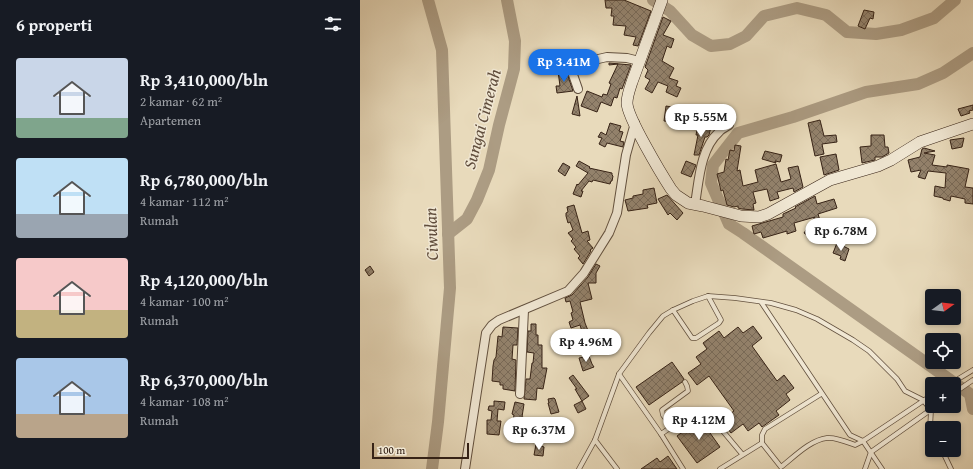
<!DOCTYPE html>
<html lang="id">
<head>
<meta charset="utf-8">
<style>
  :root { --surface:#171b24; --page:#242831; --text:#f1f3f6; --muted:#9ea1a6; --accent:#1a73e8 }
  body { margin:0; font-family:"Gentium Book Plus",serif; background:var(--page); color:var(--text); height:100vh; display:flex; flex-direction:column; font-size:15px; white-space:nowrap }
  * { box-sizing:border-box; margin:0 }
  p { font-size:13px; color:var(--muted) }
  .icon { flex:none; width:22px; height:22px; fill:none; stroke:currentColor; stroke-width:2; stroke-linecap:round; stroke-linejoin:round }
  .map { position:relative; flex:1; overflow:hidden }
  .panel { display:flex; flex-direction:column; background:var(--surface); width:360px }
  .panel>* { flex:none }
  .needle { width:26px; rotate:75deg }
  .buttons { position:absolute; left:565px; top:289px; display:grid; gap:8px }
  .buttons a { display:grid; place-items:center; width:36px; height:36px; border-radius:4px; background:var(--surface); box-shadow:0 2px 6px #0003; font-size:20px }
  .scale { position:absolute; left:12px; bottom:10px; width:97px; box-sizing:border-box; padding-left:4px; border:2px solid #372316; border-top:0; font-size:11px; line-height:14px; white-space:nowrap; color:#372316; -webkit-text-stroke:3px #f0e7d3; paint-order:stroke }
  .price { position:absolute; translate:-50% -34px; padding:0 9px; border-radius:14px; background:#fff; color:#222; font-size:13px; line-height:26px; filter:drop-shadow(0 1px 2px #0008) }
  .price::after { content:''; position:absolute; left:50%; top:24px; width:12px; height:9px; margin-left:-6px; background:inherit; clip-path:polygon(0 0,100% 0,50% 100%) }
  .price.current { background:var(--accent); color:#fff }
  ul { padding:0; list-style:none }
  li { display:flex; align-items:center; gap:12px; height:100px; padding:0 16px }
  li span { display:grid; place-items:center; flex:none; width:112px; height:80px; border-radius:4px; color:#555 }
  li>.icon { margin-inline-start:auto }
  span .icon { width:48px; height:48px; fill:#fffc; stroke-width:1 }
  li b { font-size:17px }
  h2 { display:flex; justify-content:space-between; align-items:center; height:48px; padding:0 16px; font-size:17px }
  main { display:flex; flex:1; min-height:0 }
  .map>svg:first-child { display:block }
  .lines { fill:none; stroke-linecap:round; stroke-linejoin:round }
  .river { stroke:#ac9c83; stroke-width:12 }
  .building { fill:url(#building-cross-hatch); stroke:#372316 }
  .service-casing { stroke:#63513f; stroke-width:5.5 }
  .minor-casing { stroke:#63513f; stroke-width:10 }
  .secondary-casing { stroke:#372316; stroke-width:12 }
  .service { stroke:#f0e7d3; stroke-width:4 }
  .minor { stroke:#f0e7d3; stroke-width:8 }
  .secondary { stroke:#f0e7d3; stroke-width:11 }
  .labels { text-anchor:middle; stroke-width:3; stroke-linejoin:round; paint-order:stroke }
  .water-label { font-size:17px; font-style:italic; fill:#604d3c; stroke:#f0e7d3 }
</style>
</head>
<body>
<main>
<section class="panel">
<h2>6 properti<svg class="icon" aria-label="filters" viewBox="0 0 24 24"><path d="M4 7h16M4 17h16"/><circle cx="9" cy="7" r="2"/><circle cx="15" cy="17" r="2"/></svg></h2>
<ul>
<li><span style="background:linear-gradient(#c9d6e8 75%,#7fa58c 0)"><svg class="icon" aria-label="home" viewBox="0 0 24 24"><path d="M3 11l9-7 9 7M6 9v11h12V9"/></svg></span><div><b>Rp 3,410,000/bln</b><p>2 kamar · 62 m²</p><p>Apartemen</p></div></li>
<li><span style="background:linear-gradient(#bfe0f5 70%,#9aa5b1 0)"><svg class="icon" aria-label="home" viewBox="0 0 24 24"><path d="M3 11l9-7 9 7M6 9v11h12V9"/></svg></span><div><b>Rp 6,780,000/bln</b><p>4 kamar · 112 m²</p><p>Rumah</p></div></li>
<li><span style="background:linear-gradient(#f6c9c9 65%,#c2b280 0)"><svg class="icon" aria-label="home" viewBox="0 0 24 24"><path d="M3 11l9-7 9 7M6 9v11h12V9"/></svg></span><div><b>Rp 4,120,000/bln</b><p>4 kamar · 100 m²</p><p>Rumah</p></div></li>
<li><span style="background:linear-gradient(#a9c7e8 70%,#b9a48a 0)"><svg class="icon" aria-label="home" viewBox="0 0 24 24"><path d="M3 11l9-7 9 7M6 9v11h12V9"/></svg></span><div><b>Rp 6,370,000/bln</b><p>4 kamar · 108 m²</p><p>Rumah</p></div></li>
</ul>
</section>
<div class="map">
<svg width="613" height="469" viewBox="0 0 613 469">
  <defs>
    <pattern id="building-cross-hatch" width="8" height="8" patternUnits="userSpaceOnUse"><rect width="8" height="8" fill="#93826c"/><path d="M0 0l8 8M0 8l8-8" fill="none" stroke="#796a58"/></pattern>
  </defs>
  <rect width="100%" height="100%" fill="#e8dabb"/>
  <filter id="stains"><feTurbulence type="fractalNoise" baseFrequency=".005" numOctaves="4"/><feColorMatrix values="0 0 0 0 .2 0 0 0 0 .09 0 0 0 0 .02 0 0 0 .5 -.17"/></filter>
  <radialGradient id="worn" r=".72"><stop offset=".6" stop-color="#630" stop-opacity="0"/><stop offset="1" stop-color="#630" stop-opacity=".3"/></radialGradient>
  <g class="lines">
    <!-- river -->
    <g class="river">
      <path d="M68 0 82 50 90 288 78 422 72 469"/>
      <path d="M293 0 310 11 332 35 351 46 370 44 386 36 404 16 437 8 466 15 487 32 516 34 541 30 574 18 595 0"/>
      <path d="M613 53 583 73 558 84 506 92 433 117 378 133 353 165 351 183 369 224 383 233 610 394 613 409"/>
      <path d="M88 234 107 219 117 200 129 170 139 125 154 69 155 41 147 0"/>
    </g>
  </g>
  <!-- building -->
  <g class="building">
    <path d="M245 0H264L291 11 278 46 273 45 276 37 264 35 266 26 253 25 254 16H251L252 8H246Z"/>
    <path d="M504 10 514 12 513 19 510 18 505 29 498 26Z"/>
    <path d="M303 17 311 21 303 35 314 39 311 48 307 46 302 61 314 68 309 78 318 81 316 86 321 88 317 97 306 92 308 86 298 82 292 93 285 89 290 80 285 77 288 70 285 67Z"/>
    <path d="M249 63 271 65 262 89 260 88 257 98 254 97 251 106 241 102 237 112 221 106 227 91 242 97 243 94 247 95 251 84 249 83 258 64 249 65Z"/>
    <path d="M206 70 213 91 197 93 196 86H200L198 71Z"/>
    <path d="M217 96 220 116 212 114Z"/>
    <path d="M613 105V110L609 111 610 113 601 116 598 109Z"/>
    <path d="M306 106 318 108 317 122 304 121Z"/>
    <path d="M460 120 464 136 476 135 477 142 462 144 464 154 455 156 448 123Z"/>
    <path d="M250 123 261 126 259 131 263 132 260 141 264 142 263 147 247 143 245 147 239 144 242 138 238 137 241 132 246 135Z"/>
    <path d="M338 125 351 127 349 135 347 137H345L339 155H334L338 135H336Z"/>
    <path d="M511 135H524L525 147H528L529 153 522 157H515V160L502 163 500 147 511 146Z"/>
    <path d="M604 138 602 147 592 149 590 140Z"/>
    <path d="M375 145 381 146 377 171 380 170 383 186 398 182 395 170 416 164 421 182 431 179 428 168 438 166 443 187 434 192 433 188 417 192 419 198 410 201 407 189 393 192 396 203 393 204 394 210 382 209 378 208V206L374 207 367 205 363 190 361 191 357 174 364 172 366 159 368 160 370 150 374 151Z"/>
    <path d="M564 148 575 151 564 153 575 155 572 165 587 167V165L609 169 605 187 613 188V204L605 203V199L591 196 590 201 583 199V198L574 196 575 186 585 188 586 173 568 171 565 179 558 177 561 170 551 172 548 160 560 157 562 149Z"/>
    <path d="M405 151 422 155 420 162 415 161 416 163 402 159Z"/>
    <path d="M476 154 479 170 464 175 460 157Z"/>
    <path d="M219 161 230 167 229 168 252 173V175L253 176 252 181H251L250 184 233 180 232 182 229 181 221 191H223L221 197 213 194 217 184 218 185 228 173 216 166Z"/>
    <path d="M326 161 336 165 331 177 321 173Z"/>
    <path d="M203 163 210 167 205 176 198 171Z"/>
    <path d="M294 188 297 203 287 205 288 208 268 211 265 200 273 198V196L283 194V190Z"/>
    <path d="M307 195 323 213 317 220 310 213 308 215 298 199Z"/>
    <path d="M455 196 457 204 474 199 477 208 458 214 462 227 453 230 460 234 455 241 444 233 455 217 434 223 436 231 427 234V231L403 238 401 232 394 234 392 226 423 217V214L436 208 435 207Z"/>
    <path d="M214 205 222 233 228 231 230 240 227 241 233 248 230 250 231 251 223 264 218 258 220 256 214 249 216 247 211 241 213 239 208 233 213 230 210 222 208 223 206 216V213L208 212 207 207Z"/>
    <path d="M477 243 489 249 485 261 480 259 481 256 473 253Z"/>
    <path d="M236 264 240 266 236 273V283H228L232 299 220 302 225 323 229 333 223 335 220 325 211 328 209 322 213 320 211 313 213 312 210 301 206 302 205 298 212 295 228 277Z"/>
    <path d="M10 266 14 272 9 276 5 270Z"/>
    <path d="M171 324H176V335H178V345H182V368H187L183 389 177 388 176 400 164 399 166 379H170L172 363H173L174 353 167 352 168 331H171Z"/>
    <path d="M393 326 402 338 392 346 417 381 424 375 434 388 426 394 430 400 416 411 419 415 402 427 399 423 388 431 383 424 371 433 361 420 374 411 349 376 337 385 328 373 341 364 336 357 347 349 343 343 359 331 364 338 378 327 383 333Z"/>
    <path d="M143 327 158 328 157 345H153L152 359 156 360 155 391 143 389V385H140V382L132 381 133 366 134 360 136 357 138 336 142 337Z"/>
    <path d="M229 356 232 364 234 367 223 371 219 358Z"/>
    <path d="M312 362 324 379 322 382 289 405 276 387Z"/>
    <path d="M213 375 229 396 222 401 226 409 218 413 214 405 222 401 215 389H217L209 378Z"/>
    <path d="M194 398 195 399 199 412 191 414 188 403H189L188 399Z"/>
    <path d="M134 401 145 402 144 410 138 409 137 421H141L139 435 127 434V420H131L132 411 128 410 129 406H134Z"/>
    <path d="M155 402 164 404 162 417 173 420V419L179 420 176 433 152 426 154 415 152 414Z"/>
    <path d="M340 419 360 447 337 463 317 436Z"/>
    <path d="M176 444 184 447 183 456 174 455Z"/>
    <path d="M308 456 317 469H281L297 458 300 462Z"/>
  </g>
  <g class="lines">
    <!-- service casing -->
    <g class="service-casing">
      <g id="service">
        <path d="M401 302 490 435 503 441 522 469"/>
        <path d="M313 310 332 338H336L359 323 361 320 348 296"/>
        <path d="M259 374 301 434 323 469"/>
        <path d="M590 384 613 370"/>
        <path d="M594 393 613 380"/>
        <path d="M312 427 303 415 302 410 328 391 327 386 325 382"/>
        <path d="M301 434 332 413 340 410 346 411 382 454"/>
        <path d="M235 440 257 469"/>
        <path d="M402 443V435L405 429 461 394"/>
        <path d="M582 450 591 469"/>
        <path d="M219 469 235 440 259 374 289 333 303 316 313 310 333 301 348 296 375 298 411 303 436 310 457 319 493 340 509 351 537 379 545 391 563 400 571 410 570 429 572 432"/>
        <path d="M360 469 402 443 421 467C434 457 450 440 467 438 476 437 487 442 495 445L503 441 572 395"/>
        <path d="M505 469 511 452 576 406"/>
      </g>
    </g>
    <!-- minor casing -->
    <g class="minor-casing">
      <g id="minor">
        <path d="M218 89 211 69 212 65 247 57 267 58 279 61"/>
        <path d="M335 204C339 181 340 149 359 132 361 129 366 127 369 125"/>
        <path d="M160 394 164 310"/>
        <path d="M105 469 126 333 132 325 139 320 208 291 224 273 249 233 257 213 266 155 275 123"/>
      </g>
    </g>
    <!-- secondary casing -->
    <g class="secondary-casing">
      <path id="secondary" d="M302 0 272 82C270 88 267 96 267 103 267 117 302 175 311 189L316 195 328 203 343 206 381 216 399 217 408 214 470 180 518 166 531 160 560 142 613 124"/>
    </g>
    <!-- service -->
    <use href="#service" class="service"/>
    <!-- minor -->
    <use href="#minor" class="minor"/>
    <!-- secondary -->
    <use href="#secondary" class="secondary"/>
  </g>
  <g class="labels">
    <!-- water labels -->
    <g class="water-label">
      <text transform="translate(122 119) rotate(-75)" y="6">Sungai Cimerah</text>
      <text transform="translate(71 234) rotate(-92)" y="6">Ciwulan</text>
    </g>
  </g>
  <rect width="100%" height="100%" filter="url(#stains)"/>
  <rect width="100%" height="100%" fill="url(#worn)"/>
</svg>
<div class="buttons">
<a><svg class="needle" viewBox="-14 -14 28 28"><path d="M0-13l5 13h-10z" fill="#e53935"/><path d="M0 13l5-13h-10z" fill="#9ea1a6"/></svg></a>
<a><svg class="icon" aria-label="locate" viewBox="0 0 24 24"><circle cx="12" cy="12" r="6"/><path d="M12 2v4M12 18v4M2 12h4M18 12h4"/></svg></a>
<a>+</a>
<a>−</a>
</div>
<div class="scale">100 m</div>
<b class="price current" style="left:204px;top:83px">Rp 3.41M</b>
<b class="price" style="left:341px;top:138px">Rp 5.55M</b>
<b class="price" style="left:481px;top:252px">Rp 6.78M</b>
<b class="price" style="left:226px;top:363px">Rp 4.96M</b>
<b class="price" style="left:339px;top:441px">Rp 4.12M</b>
<b class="price" style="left:179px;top:451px">Rp 6.37M</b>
</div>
</main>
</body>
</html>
